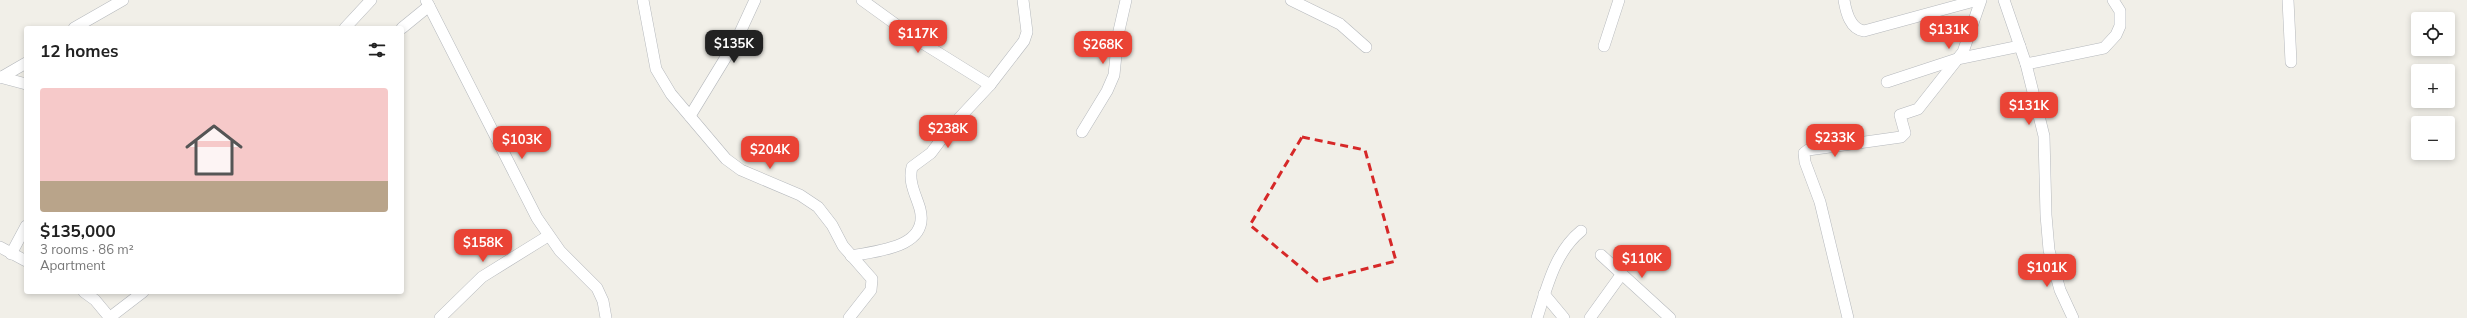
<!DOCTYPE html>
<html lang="en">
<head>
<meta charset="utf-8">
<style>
  :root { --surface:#fff; --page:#f2f2f2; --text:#222; --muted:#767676; --accent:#ea4335 }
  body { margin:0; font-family:Mulish,sans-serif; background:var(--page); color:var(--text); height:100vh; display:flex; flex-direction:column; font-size:15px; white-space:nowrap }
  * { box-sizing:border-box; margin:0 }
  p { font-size:13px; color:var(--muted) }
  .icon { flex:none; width:22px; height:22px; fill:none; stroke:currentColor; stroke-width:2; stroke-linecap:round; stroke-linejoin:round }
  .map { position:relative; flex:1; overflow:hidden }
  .details { position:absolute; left:24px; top:26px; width:380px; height:268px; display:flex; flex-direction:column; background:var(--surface); border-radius:4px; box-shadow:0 2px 6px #0003 }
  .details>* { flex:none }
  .tools { position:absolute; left:2411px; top:12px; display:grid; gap:8px }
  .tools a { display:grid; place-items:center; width:44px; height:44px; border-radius:4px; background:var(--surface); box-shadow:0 2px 6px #0003; font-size:20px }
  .price { position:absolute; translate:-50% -34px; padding:0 9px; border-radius:8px; background:var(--accent); color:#fff; font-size:13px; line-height:26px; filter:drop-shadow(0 1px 2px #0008) }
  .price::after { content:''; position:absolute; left:50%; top:24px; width:12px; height:9px; margin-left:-6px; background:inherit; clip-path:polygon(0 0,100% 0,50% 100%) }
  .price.selected { background:#222; color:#fff }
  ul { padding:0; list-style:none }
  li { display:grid; align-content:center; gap:8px; height:212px; padding:0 16px }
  li span { display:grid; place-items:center; height:124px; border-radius:4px; color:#555 }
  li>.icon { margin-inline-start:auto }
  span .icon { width:72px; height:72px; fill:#fffc; stroke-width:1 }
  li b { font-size:17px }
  h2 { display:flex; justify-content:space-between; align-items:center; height:48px; padding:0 16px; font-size:17px }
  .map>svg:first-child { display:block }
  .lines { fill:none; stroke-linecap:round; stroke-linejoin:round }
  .minor-casing { stroke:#b5b8bc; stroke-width:12 }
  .minor { stroke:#fff; stroke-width:11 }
  .marked { fill:none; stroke:#d62828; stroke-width:3; stroke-dasharray:8 5; stroke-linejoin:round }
</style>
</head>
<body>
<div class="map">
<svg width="2467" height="318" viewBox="0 0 2467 318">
  <rect width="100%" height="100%" fill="#f1efe8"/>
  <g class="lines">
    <!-- minor casing -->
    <g class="minor-casing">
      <g id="minor">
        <path d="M426 0 537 218 560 251 597 288 603 301 606 318"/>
        <path d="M643 0 656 69 671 94 726 159 741 170 800 195 818 207 832 225 843 246 872 279 871 290 849 318"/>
        <path d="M862 0 916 39 990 85"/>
        <path d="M1291 0 1340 24 1366 47"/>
        <path d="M1844 0C1846 12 1850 29 1864 31L1978 0"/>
        <path d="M2004 0 2026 64 2044 136 2046 215 2049 250 2060 290 2073 318"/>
        <path d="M2288 0 2291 62"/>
        <path d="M74 28 123 0"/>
        <path d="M345 28 371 0"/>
        <path d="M402 28 429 6"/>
        <path d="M1604 46 1619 0"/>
        <path d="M2026 64 2104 48 2116 35 2120 26V11L2113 0"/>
        <path d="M0 77 26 84"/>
        <path d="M0 78 26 63"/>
        <path d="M1887 82 1957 59 2020 46"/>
        <path d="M690 116 737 39 755 0"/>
        <path d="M1082 132 1107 91 1114 75 1118 35 1126 0"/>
        <path d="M0 247 26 261"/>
        <path d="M11 254 26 226"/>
        <path d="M1601 255 1670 318"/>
        <path d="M851 256C876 251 930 248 920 209 916 195 908 182 912 167L931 153 949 129 990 85 1024 41 1027 32 1023 0"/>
        <path d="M84 292 95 300 110 318"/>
        <path d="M1544 294 1564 318"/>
        <path d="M109 318 143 292"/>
        <path d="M440 318 482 277 548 236"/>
        <path d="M1537 318C1547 287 1555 252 1581 231"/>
        <path d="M1590 318 1621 275"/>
        <path d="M1848 318 1820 202 1805 162 1804 153 1808 150 1901 137 1905 133 1900 115 1918 109 1963 52 1981 0"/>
      </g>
    </g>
    <!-- minor -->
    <use href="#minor" class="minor"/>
  </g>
  <!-- marked area -->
  <path class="marked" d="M1302 137 1365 150 1396 261 1317 281 1250 225Z"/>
</svg>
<div class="tools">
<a><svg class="icon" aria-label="locate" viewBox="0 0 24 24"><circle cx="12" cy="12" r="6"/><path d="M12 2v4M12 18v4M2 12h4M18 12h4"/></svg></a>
<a>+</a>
<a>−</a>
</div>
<b class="price" style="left:1949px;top:50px">$131K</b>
<b class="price" style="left:918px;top:54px">$117K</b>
<b class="price selected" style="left:734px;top:64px">$135K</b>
<b class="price" style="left:1103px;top:65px">$268K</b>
<b class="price" style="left:2029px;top:126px">$131K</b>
<b class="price" style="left:948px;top:149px">$238K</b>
<b class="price" style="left:1835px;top:158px">$233K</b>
<b class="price" style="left:522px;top:160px">$103K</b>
<b class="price" style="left:770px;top:170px">$204K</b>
<b class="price" style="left:483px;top:263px">$158K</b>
<b class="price" style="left:1642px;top:279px">$110K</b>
<b class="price" style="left:2047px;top:288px">$101K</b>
<section class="details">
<h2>12 homes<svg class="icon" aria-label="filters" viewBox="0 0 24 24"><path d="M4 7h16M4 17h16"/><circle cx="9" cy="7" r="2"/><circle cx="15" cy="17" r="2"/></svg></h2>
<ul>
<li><span style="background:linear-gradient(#f6c9c9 75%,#b9a48a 0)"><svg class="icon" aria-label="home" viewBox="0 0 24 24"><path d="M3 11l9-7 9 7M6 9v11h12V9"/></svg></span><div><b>$135,000</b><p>3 rooms · 86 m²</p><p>Apartment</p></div></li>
</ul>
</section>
</div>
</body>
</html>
